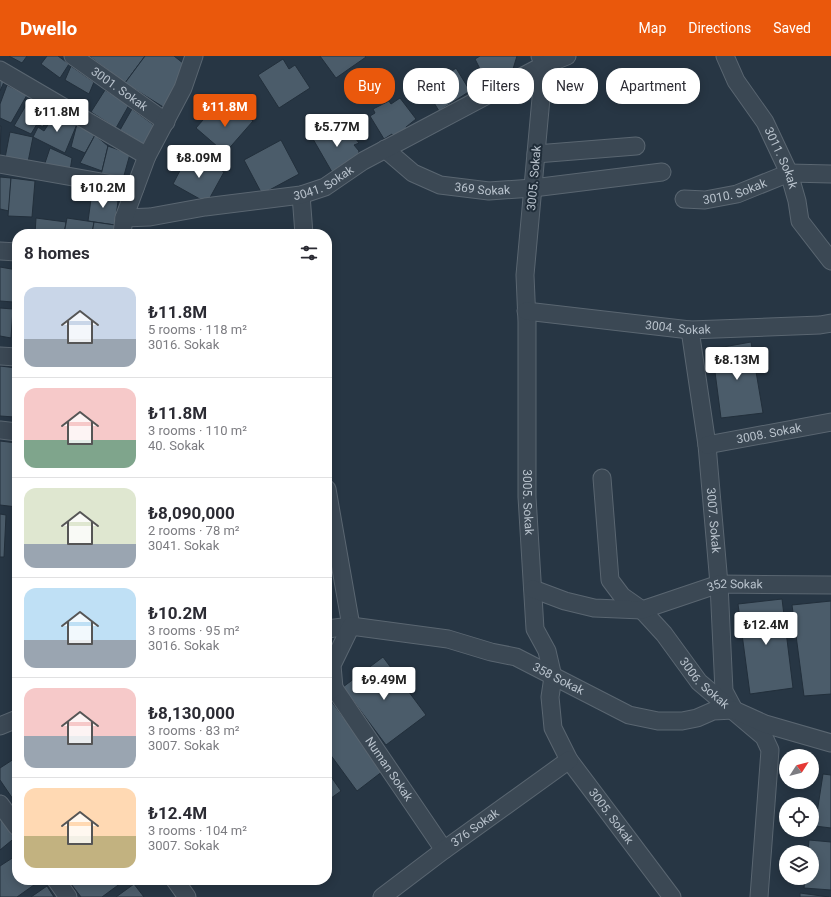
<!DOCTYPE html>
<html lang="en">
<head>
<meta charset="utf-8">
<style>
  :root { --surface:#fff; --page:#f2f2f3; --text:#2b2b33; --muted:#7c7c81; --line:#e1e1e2; --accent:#ea580c }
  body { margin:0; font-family:Roboto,sans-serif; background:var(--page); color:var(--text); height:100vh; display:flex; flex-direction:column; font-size:15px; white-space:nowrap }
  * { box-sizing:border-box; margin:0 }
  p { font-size:13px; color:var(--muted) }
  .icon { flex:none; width:22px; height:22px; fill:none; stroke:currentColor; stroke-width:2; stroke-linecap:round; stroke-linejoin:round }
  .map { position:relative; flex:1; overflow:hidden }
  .drawer { position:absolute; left:12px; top:173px; width:320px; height:656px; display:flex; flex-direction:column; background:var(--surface); border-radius:16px; box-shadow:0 2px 10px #0003 }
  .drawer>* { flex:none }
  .guide { position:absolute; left:344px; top:12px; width:380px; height:36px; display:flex; gap:8px }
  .needle { width:26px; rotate:54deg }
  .controls { position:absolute; left:779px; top:693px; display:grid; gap:8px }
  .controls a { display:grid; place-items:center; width:40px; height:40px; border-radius:50%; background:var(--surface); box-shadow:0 2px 10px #0003; font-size:20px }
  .price { position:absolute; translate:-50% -34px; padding:0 9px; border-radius:4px; background:#fff; color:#222; font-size:13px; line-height:26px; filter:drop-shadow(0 1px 2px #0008) }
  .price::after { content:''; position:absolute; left:50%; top:24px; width:12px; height:9px; margin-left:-6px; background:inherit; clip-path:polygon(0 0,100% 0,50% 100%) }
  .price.on { background:var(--accent); color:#fff }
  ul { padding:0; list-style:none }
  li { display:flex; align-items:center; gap:12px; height:100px; padding:0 12px }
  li+li { border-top:1px solid var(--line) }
  li span { display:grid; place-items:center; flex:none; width:112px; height:80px; border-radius:12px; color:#555 }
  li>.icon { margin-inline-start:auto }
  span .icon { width:48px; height:48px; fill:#fffc; stroke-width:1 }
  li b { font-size:17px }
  h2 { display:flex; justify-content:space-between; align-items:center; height:48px; padding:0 12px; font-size:17px }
  .chip { padding:0 14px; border-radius:16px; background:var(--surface); box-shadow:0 2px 10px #0003; font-size:14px; line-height:36px }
  .chip.on { background:var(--accent); color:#fff }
  header { display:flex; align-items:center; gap:24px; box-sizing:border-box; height:56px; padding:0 20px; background:var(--accent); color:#fff }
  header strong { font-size:19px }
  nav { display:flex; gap:22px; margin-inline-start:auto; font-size:14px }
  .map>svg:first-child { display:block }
  .building { fill:#4b5c6a; stroke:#222f3b }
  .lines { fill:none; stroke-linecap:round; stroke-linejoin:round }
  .minor-casing { stroke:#5a6671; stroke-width:19 }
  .minor { stroke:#3b4854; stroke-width:17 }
  .labels { text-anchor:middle; stroke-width:4; stroke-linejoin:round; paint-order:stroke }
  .street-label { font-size:12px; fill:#b9c3cd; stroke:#202d39 }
</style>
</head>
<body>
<header>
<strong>Dwello</strong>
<nav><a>Map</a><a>Directions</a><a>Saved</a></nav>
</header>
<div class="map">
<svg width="831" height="841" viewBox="0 0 831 841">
  <rect width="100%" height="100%" fill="#273644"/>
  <!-- building -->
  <g class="building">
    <path d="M9 0H27L22 7Z"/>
    <path d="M47 0H58L69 8 60 22 41 8Z"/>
    <path d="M89 0H145L125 27Z"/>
    <path d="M145 0H174L188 11 168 54 125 27Z"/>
    <path d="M320 0H365L366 1 336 22Z"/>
    <path d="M480 0H517L513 13 486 25 475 3Z"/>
    <path d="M283 3 289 13 295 9 310 32 279 52 258 19Z"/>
    <path d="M71 10 94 26 89 38 65 24Z"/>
    <path d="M456 12 470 35 439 55 425 32 432 27 429 23 445 15 447 19Z"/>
    <path d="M0 24 4 26 0 35Z"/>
    <path d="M7 29 27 39 11 67 0 62V48Z"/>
    <path d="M105 34 129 49 116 72 91 56Z"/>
    <path d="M400 42 416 63 406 71 408 75 395 83 392 78 384 83 370 60 375 57 373 53 389 45 391 48Z"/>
    <path d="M29 44 50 54 43 71 37 68 31 78 14 70Z"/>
    <path d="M223 51 231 58 236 51 253 65 225 97 196 72 210 56 215 61Z"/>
    <path d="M132 53 158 72 148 91 120 74Z"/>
    <path d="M55 58 77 68 65 97 33 81 38 71 44 75Z"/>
    <path d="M77 68 95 79 85 97 71 91Z"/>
    <path d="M0 70H1L0 99Z"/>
    <path d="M337 70 340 76 348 73 359 87 354 89 359 95 357 102 332 116 313 83Z"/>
    <path d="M10 76 33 81 28 106 5 102Z"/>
    <path d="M95 79 108 90 102 115 80 107Z"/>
    <path d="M281 84 299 118 262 138 244 104Z"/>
    <path d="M108 90 130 98 123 123 101 119Z"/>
    <path d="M50 92 72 102 70 115 44 110Z"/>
    <path d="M200 102 224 116 207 147 173 128 185 105 195 111Z"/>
    <path d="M0 121 11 122 9 155 0 153Z"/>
    <path d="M11 122 35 125 32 161 8 160Z"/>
    <path d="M92 136 109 137 108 143 118 145 115 169 88 165Z"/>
    <path d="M36 162 66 166 64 178H35Z"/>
    <path d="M67 162 94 166 92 178H64Z"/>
    <path d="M94 166 115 169 114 178H92Z"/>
    <path d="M0 211 17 214 13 246 0 245Z"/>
    <path d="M0 252 13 253 11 282 0 280Z"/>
    <path d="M751 286 763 357 721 362 712 293Z"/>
    <path d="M0 310 17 312 15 361 0 360Z"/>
    <path d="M17 334V362L15 361Z"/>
    <path d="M0 385 17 387V451L0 449Z"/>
    <path d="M0 458 6 459 4 501H0Z"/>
    <path d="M782 543 793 632 750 638 738 548Z"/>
    <path d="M831 545V638L804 640 792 549Z"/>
    <path d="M383 601 426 659 386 689 343 631Z"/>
    <path d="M332 646 383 715 357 735 327 694V649Z"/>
    <path d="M17 701V749L0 724V712Z"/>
    <path d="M327 715 341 735 327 745Z"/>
    <path d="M823 718 831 719V772L815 770Z"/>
    <path d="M0 759 17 780 0 794Z"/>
    <path d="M809 784 831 786V834L804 832 805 822H812V796H808Z"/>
    <path d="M17 799V824H41L17 841H0V810Z"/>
    <path d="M68 824H125L102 841H81Z"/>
    <path d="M134 828 144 841H116Z"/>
    <path d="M47 830 54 841H31Z"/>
    <path d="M800 837 829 841H800Z"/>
  </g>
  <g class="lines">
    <!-- minor casing -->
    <g class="minor-casing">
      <g id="minor">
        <path id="s1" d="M73 0 166 66"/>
        <path id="s2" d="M540 0 544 9 525 219 527 266V441L535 573 547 595 553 621 550 641 553 672 569 704 672 841"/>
        <path id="s3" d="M725 0 736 25 765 66 789 117 797 145 800 165 831 205"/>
        <path d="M0 14 147 100"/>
        <path id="s4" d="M385 93 413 117 440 129 489 135 533 132 662 116"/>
        <path d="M536 98 636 90"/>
        <path d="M0 108 135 132"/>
        <path d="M301 139 304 178"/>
        <path id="s5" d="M684 143 705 144 737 138 789 117 831 118"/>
        <path id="s6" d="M124 162 150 161 205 151 301 139 325 131 363 105 544 9 567 0"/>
        <path d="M122 178 124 162 147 100 183 32 194 0"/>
        <path d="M0 195 17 196"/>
        <path id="s7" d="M526 255 690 274 820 269 831 267"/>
        <path id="s8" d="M690 274 707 389 719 528 724 635 733 652"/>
        <path d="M0 300 17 301"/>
        <path d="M0 374 17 376"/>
        <path id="s9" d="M707 389 831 366"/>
        <path id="s10" d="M602 422 610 524 622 540 642 554 664 578 699 626 764 681 770 694 759 841"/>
        <path d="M327 433 351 570 327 573"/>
        <path id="s11" d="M533 533 565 545 594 552 642 554 719 528 831 529"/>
        <path id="s12" d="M334 632 444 794"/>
        <path id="s13" d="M327 637 334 632 332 609 351 570 448 583 491 596 516 601 629 659 658 665H682L697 662 713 655 734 654 765 668 831 687"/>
        <path d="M0 670 17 663"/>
        <path d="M0 748 17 771"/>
        <path d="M56 824 68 841"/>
        <path d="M175 824 187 841"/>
        <path id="s14" d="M382 841 444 794 569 704"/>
      </g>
    </g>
    <!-- minor -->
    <use href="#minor" class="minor"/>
  </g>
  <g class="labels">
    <!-- street labels -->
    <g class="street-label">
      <text dy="4" stroke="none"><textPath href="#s1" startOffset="57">3001. Sokak</textPath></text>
      <text dy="4" stroke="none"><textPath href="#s3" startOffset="117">3011. Sokak</textPath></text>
      <text transform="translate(534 122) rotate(-85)" y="4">3005. Sokak</text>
      <text dy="4" stroke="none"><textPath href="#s6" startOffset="204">3041. Sokak</textPath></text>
      <text dy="4" stroke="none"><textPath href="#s4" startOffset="109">369 Sokak</textPath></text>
      <text dy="4" stroke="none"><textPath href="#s5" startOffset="52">3010. Sokak</textPath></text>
      <text dy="4" stroke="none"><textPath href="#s7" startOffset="153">3004. Sokak</textPath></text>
      <text dy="4" stroke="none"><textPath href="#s9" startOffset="63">3008. Sokak</textPath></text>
      <text dy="4" stroke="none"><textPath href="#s2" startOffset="448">3005. Sokak</textPath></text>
      <text dy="4" stroke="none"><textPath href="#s8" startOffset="192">3007. Sokak</textPath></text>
      <text dy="4" stroke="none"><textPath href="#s11" startOffset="209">352 Sokak</textPath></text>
      <text dy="4" stroke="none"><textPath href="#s13" startOffset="291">358 Sokak</textPath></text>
      <text dy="4" stroke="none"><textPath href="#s10" startOffset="243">3006. Sokak</textPath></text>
      <text dy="4" stroke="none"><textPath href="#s12" startOffset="98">Numan Sokak</textPath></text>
      <text dy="4" stroke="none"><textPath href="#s2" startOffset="784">3005. Sokak</textPath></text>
      <text dy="4" stroke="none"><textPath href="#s14" startOffset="116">376 Sokak</textPath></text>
    </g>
  </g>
</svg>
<div class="controls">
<a><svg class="needle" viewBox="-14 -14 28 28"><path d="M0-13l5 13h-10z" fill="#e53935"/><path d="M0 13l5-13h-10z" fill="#7c7c81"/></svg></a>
<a><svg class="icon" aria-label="locate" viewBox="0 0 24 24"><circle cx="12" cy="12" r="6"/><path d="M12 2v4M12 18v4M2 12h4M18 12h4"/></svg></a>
<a><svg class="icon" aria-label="layers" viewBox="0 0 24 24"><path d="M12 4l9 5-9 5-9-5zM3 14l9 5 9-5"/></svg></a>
</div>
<b class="price on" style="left:225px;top:72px">₺11.8M</b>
<b class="price" style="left:57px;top:77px">₺11.8M</b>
<b class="price" style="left:337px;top:92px">₺5.77M</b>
<b class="price" style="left:199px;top:123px">₺8.09M</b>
<b class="price" style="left:103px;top:153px">₺10.2M</b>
<b class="price" style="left:737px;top:325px">₺8.13M</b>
<b class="price" style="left:766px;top:590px">₺12.4M</b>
<b class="price" style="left:384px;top:645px">₺9.49M</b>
<div class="guide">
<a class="chip on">Buy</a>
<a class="chip">Rent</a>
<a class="chip">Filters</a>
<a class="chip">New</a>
<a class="chip">Apartment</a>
</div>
<section class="drawer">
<h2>8 homes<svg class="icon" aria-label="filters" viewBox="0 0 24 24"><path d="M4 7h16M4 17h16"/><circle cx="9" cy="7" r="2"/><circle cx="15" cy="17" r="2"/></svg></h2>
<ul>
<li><span style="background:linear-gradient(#c9d6e8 65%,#9aa5b1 0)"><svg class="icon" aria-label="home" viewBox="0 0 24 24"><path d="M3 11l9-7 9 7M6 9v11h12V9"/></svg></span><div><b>₺11.8M</b><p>5 rooms · 118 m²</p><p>3016. Sokak</p></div></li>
<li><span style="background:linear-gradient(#f6c9c9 65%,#7fa58c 0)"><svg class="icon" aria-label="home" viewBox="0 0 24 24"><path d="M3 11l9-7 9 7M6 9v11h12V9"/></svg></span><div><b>₺11.8M</b><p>3 rooms · 110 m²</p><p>40. Sokak</p></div></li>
<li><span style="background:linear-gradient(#dfe7d0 70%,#9aa5b1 0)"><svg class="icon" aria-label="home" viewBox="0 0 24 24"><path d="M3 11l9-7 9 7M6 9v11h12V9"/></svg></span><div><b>₺8,090,000</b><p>2 rooms · 78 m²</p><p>3041. Sokak</p></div></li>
<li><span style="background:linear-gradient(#bfe0f5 65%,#9aa5b1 0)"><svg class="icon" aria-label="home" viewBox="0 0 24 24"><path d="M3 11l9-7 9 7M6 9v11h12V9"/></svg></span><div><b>₺10.2M</b><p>3 rooms · 95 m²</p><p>3016. Sokak</p></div></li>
<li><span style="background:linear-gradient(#f6c9c9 60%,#9aa5b1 0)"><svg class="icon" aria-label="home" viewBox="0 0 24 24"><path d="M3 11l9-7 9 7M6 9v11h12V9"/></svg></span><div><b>₺8,130,000</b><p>3 rooms · 83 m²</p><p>3007. Sokak</p></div></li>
<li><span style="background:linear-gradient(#ffd9b3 60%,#c2b280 0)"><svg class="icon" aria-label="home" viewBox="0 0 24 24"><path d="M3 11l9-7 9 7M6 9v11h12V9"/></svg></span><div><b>₺12.4M</b><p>3 rooms · 104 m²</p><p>3007. Sokak</p></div></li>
</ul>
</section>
</div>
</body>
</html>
